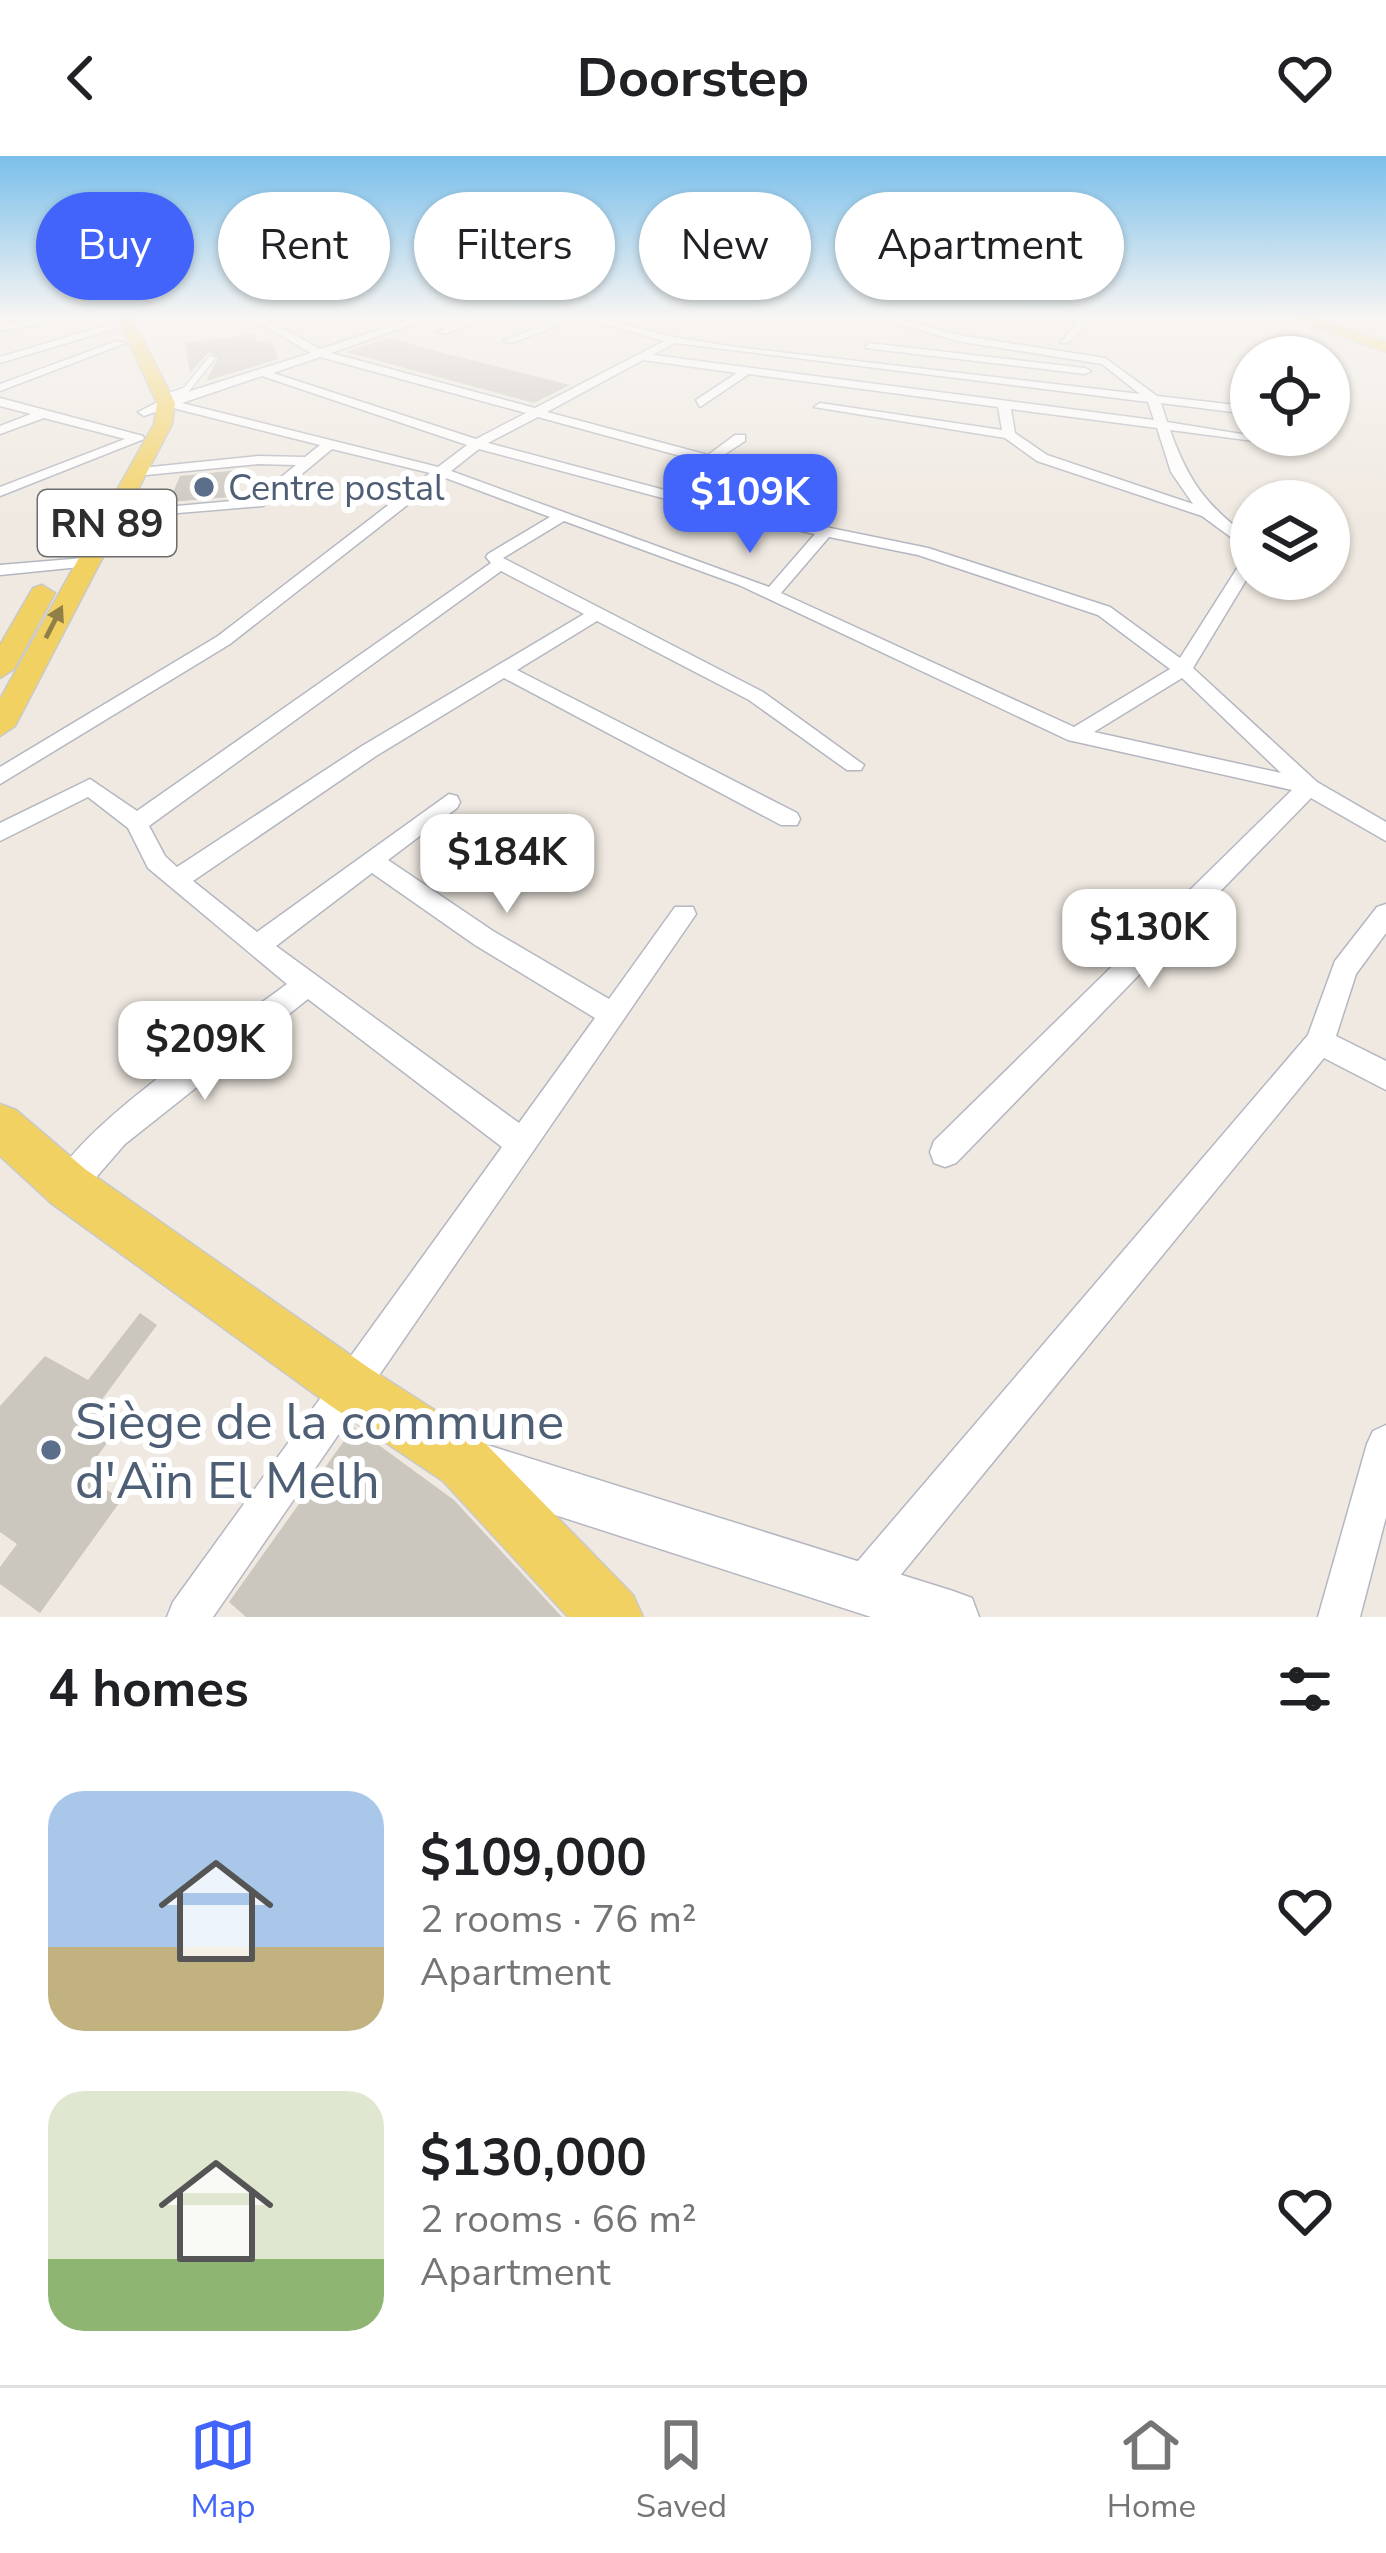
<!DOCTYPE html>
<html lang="en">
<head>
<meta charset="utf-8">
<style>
  :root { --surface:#fff; --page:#f2f2f2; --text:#202124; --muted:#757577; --line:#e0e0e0; --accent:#4264fb }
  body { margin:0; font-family:"Nunito Sans",sans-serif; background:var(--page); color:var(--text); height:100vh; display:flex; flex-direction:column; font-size:45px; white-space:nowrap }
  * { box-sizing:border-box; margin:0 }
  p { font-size:39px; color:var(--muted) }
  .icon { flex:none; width:66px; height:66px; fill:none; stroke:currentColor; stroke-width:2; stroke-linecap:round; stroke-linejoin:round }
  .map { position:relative; height:1461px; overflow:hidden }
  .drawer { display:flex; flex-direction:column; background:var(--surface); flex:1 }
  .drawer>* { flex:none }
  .banner { position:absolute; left:36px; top:36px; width:1314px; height:108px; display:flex; gap:24px }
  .tools { position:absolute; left:1230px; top:180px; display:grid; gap:24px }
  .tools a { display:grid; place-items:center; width:120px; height:120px; border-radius:50%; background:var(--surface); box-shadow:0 3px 9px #0004; font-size:60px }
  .price { position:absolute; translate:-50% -102px; padding:0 27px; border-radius:24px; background:#fff; color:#222; font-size:39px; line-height:78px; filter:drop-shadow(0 3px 6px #0008) }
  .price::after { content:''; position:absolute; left:50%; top:72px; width:36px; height:27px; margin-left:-18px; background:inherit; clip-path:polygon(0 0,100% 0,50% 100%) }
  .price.selected { background:var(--accent); color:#fff }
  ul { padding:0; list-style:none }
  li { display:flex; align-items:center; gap:36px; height:300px; padding:0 48px }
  li span { display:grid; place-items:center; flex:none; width:336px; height:240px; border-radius:36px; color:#555 }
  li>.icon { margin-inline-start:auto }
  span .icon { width:144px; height:144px; fill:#fffc; stroke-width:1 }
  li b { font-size:51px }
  h2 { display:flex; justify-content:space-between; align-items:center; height:144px; padding:0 48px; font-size:51px }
  .tag { padding:0 42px; border-radius:54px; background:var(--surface); box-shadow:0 3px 9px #0004; font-size:42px; line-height:108px }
  .tag.selected { background:var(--accent); color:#fff }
  header { display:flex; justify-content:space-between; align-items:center; height:156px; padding:0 48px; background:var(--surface); font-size:54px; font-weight:700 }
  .tabs { display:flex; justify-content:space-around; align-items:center; height:168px; border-top:3px solid var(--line); background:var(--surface); font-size:33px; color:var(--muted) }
  .tabs a { display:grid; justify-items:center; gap:6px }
  .tabs .selected { color:var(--accent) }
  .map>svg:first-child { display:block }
  .building { fill:#cbc7bf }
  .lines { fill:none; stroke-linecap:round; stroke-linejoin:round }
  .service-casing { stroke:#b4b7c1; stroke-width:8 }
  .minor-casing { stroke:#b4b7c1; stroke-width:3 }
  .tertiary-casing { stroke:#b4b7c1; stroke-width:3 }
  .primary-casing { stroke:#c9c9c9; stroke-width:3 }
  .service { stroke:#fff; stroke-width:6 }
  .minor { fill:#fff; fill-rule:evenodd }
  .tertiary { fill:#fff; fill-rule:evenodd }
  .primary { fill:#f2d163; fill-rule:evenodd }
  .oneway { fill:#908048 }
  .service-dot { fill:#5c6f8a; stroke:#fff; stroke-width:4.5 }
  .labels { text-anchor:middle; stroke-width:12; stroke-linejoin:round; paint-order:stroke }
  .far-service-label { font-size:36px; fill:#4e5e75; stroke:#fff; text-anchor:start }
  .shield { fill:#fff; stroke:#6d6d6d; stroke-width:3 }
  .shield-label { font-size:39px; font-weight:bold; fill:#2e2e2e }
  .near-service-label { font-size:51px; fill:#4e5e75; stroke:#fff; text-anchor:start }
</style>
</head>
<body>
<header><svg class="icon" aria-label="back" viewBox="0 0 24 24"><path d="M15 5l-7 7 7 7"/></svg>Doorstep<svg class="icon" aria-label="heart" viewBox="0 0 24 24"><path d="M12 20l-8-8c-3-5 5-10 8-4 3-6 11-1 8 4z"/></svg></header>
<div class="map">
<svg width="1386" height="1461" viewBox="0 0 1386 1461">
  <rect width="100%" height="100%" fill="#efe9e1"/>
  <!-- building -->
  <g class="building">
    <path d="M255 178 258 186 272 184 278 203 206 225 218 203 209 196 190 217 185 187Z"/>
    <path d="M388 182 451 199 570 229 534 247 346 196Z"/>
    <path d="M239 314 230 341 169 346 180 320Z"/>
    <path d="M140 1157 157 1169 95 1253 120 1269 83 1320 122 1343 40 1457 0 1428V1411L17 1388 0 1376V1250L45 1200 88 1224Z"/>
    <path d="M354 1271 454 1344 562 1461H246L229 1446Z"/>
  </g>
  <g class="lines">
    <!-- service casing -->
    <g class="service-casing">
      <path id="service" d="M163 242 186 234 211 203"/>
    </g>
    <!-- minor casing -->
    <g class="minor-casing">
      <g id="minor">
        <path d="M47 162H74L0 175V169Z"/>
        <path d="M251 162H264L320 193 415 162H430L331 197 535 252 664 185 584 162H601L673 181 736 191 1140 238 1102 208 957 185 879 162H896L958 179 1105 202 1157 240 1236 249 1232 256 1161 247 1167 266 1260 281 1254 285 1170 274C1189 327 1206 349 1251 383V396L1202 360 1037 305 1005 282 814 251 820 247 1002 274 998 251 749 218 700 251 696 244 737 217 643 204 547 256 708 299 735 279H745V285L710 308 538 261 488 287 732 352 928 392 1110 451 1180 502 1243 403 1251 398V416L1193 512 1317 626 1386 666V685L1311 642 956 1007 945 1011 934 1007 930 996 934 985 1292 634 1068 584 739 429 564 365 503 402 763 536 864 609 861 614H847L749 544 597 465 517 514 797 657 800 663 797 669H781L504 522 376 600 193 725 257 776 449 638 457 640 460 646 457 652 388 704 493 775 609 843 675 751H693L696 758 213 1461H167L173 1446 502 991 308 843 125 988 79 1041 68 1046 57 1041 52 1030C77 970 230 871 287 828L148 712 128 672 88 641 0 685V667L90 623 137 655 491 407 486 401 488 398 550 361 443 321 230 488 0 628V611L218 480 430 317 332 293 263 350 106 363V357L111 356 254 343 296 309 258 308 136 320 131 319V313L258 300 305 301 320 289 169 251 144 260 138 256 162 244 311 197ZM675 187 1148 246 1154 264 653 199ZM320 201 526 257 476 283 273 217ZM262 220 467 289 438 311 182 247ZM1011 253 1157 272 1171 316 1193 348 1047 299 1015 277ZM479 293 726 359 815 378 769 431 451 315ZM829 381 918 399 1098 459 1170 513 1074 571 781 437ZM501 415 584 458 362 590 177 711 165 700 149 670ZM1182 522 1281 617 1094 576ZM372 717 475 789 595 862 519 967 276 790Z"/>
        <path d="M473 162H488L446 178 437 176Z"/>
        <path d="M561 162H576L512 187 503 185Z"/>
        <path d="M1082 162H1093L1068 187H1060Z"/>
        <path d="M127 163 131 168 0 207V201Z"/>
        <path d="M117 185 126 187 0 235V228Z"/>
        <path d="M869 187 1085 212 1091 215 1085 218 865 192Z"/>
        <path d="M0 242 143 280 144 283 0 340V331L125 283 44 262 0 278V270L31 258 0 250Z"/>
        <path d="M84 402 92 407 90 410 0 419V409Z"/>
        <path d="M1386 748V777L1356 818 1336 880 1386 905V934L1324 902 876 1449 861 1455 846 1449 840 1434 846 1419 1308 879 1335 805 1377 751Z"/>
        <path d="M1386 1269V1361L1360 1461H1318L1367 1288 1373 1275Z"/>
      </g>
    </g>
    <!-- tertiary casing -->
    <g class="tertiary-casing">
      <path id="tertiary" d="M484 1288 953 1435 972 1442 979 1461H871L484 1336 467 1329 460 1312 467 1295Z"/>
    </g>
    <!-- primary casing -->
    <g class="primary-casing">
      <g id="primary">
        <path d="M118 162H132L175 247 172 268 15 570 0 580V543L154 268 157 247Z"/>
        <path d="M1290 162H1313L1386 186V196Z"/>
        <path d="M42 429 55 437 14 513 0 522V489L33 432Z"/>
        <path d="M0 948 16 954 85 1013 369 1212 483 1285 633 1439 643 1461H568L443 1325 331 1250 51 1047 0 1000Z"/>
      </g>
    </g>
    <!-- service -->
    <use href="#service" class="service"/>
    <!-- minor -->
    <use href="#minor" class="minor"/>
    <!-- tertiary -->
    <use href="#tertiary" class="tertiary"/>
    <!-- primary -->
    <use href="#primary" class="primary"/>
  </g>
  <!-- one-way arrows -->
  <defs><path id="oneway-solid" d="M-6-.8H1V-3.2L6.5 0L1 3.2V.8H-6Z" transform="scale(3)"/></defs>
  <use class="oneway" href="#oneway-solid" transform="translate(54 466) rotate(-63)"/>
  <!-- sky -->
  <linearGradient id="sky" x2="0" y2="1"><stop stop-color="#7abfeb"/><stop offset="0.44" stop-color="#f8f5f2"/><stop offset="1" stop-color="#f8f5f2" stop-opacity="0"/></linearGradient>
  <rect width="1386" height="367" fill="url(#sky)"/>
  <!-- markers -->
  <g class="service-dot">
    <circle cx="204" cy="331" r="12"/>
    <circle cx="51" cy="1294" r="12"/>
  </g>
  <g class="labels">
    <!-- far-service labels -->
    <g class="far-service-label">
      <text x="228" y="344">Centre postal</text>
    </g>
    <!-- shield labels -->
    <rect class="shield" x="38" y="334" width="138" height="66" rx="9"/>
    <g class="shield-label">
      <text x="107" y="381">RN 89</text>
    </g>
    <!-- near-service labels -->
    <g class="near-service-label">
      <text x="75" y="1283">Siège de la commune<tspan x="75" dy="59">d'Aïn El Melh</tspan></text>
    </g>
  </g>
</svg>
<div class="tools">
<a><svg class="icon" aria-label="locate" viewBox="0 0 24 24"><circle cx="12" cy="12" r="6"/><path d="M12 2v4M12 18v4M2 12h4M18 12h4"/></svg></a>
<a><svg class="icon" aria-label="layers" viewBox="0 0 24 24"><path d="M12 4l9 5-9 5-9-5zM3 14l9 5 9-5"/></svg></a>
</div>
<b class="price selected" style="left:750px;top:400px">$109K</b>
<b class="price" style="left:507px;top:760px">$184K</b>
<b class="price" style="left:1149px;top:835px">$130K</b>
<b class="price" style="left:205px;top:947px">$209K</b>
<div class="banner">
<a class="tag selected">Buy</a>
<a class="tag">Rent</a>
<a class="tag">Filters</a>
<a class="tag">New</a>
<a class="tag">Apartment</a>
</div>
</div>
<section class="drawer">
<h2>4 homes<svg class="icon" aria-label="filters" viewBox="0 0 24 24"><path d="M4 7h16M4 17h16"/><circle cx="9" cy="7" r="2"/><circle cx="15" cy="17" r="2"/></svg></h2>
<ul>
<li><span style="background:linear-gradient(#a9c7e8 65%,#c2b280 0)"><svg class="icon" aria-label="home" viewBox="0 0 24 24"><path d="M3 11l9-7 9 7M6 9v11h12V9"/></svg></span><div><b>$109,000</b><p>2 rooms · 76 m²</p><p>Apartment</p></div><svg class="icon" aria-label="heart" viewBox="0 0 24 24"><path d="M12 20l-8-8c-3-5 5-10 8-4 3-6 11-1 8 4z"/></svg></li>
<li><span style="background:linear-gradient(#dfe7d0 70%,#8fb573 0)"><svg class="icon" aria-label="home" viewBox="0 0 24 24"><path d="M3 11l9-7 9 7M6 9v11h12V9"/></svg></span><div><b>$130,000</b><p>2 rooms · 66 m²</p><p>Apartment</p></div><svg class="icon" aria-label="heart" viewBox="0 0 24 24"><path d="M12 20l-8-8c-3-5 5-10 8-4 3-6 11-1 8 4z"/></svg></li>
</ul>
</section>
<nav class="tabs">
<a class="selected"><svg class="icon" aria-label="map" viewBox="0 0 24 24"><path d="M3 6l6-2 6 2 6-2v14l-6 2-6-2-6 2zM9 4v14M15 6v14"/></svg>Map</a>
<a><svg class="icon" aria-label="saved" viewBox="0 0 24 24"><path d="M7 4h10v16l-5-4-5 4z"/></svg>Saved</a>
<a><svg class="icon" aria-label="home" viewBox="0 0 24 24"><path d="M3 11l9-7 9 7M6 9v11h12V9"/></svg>Home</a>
</nav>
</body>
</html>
